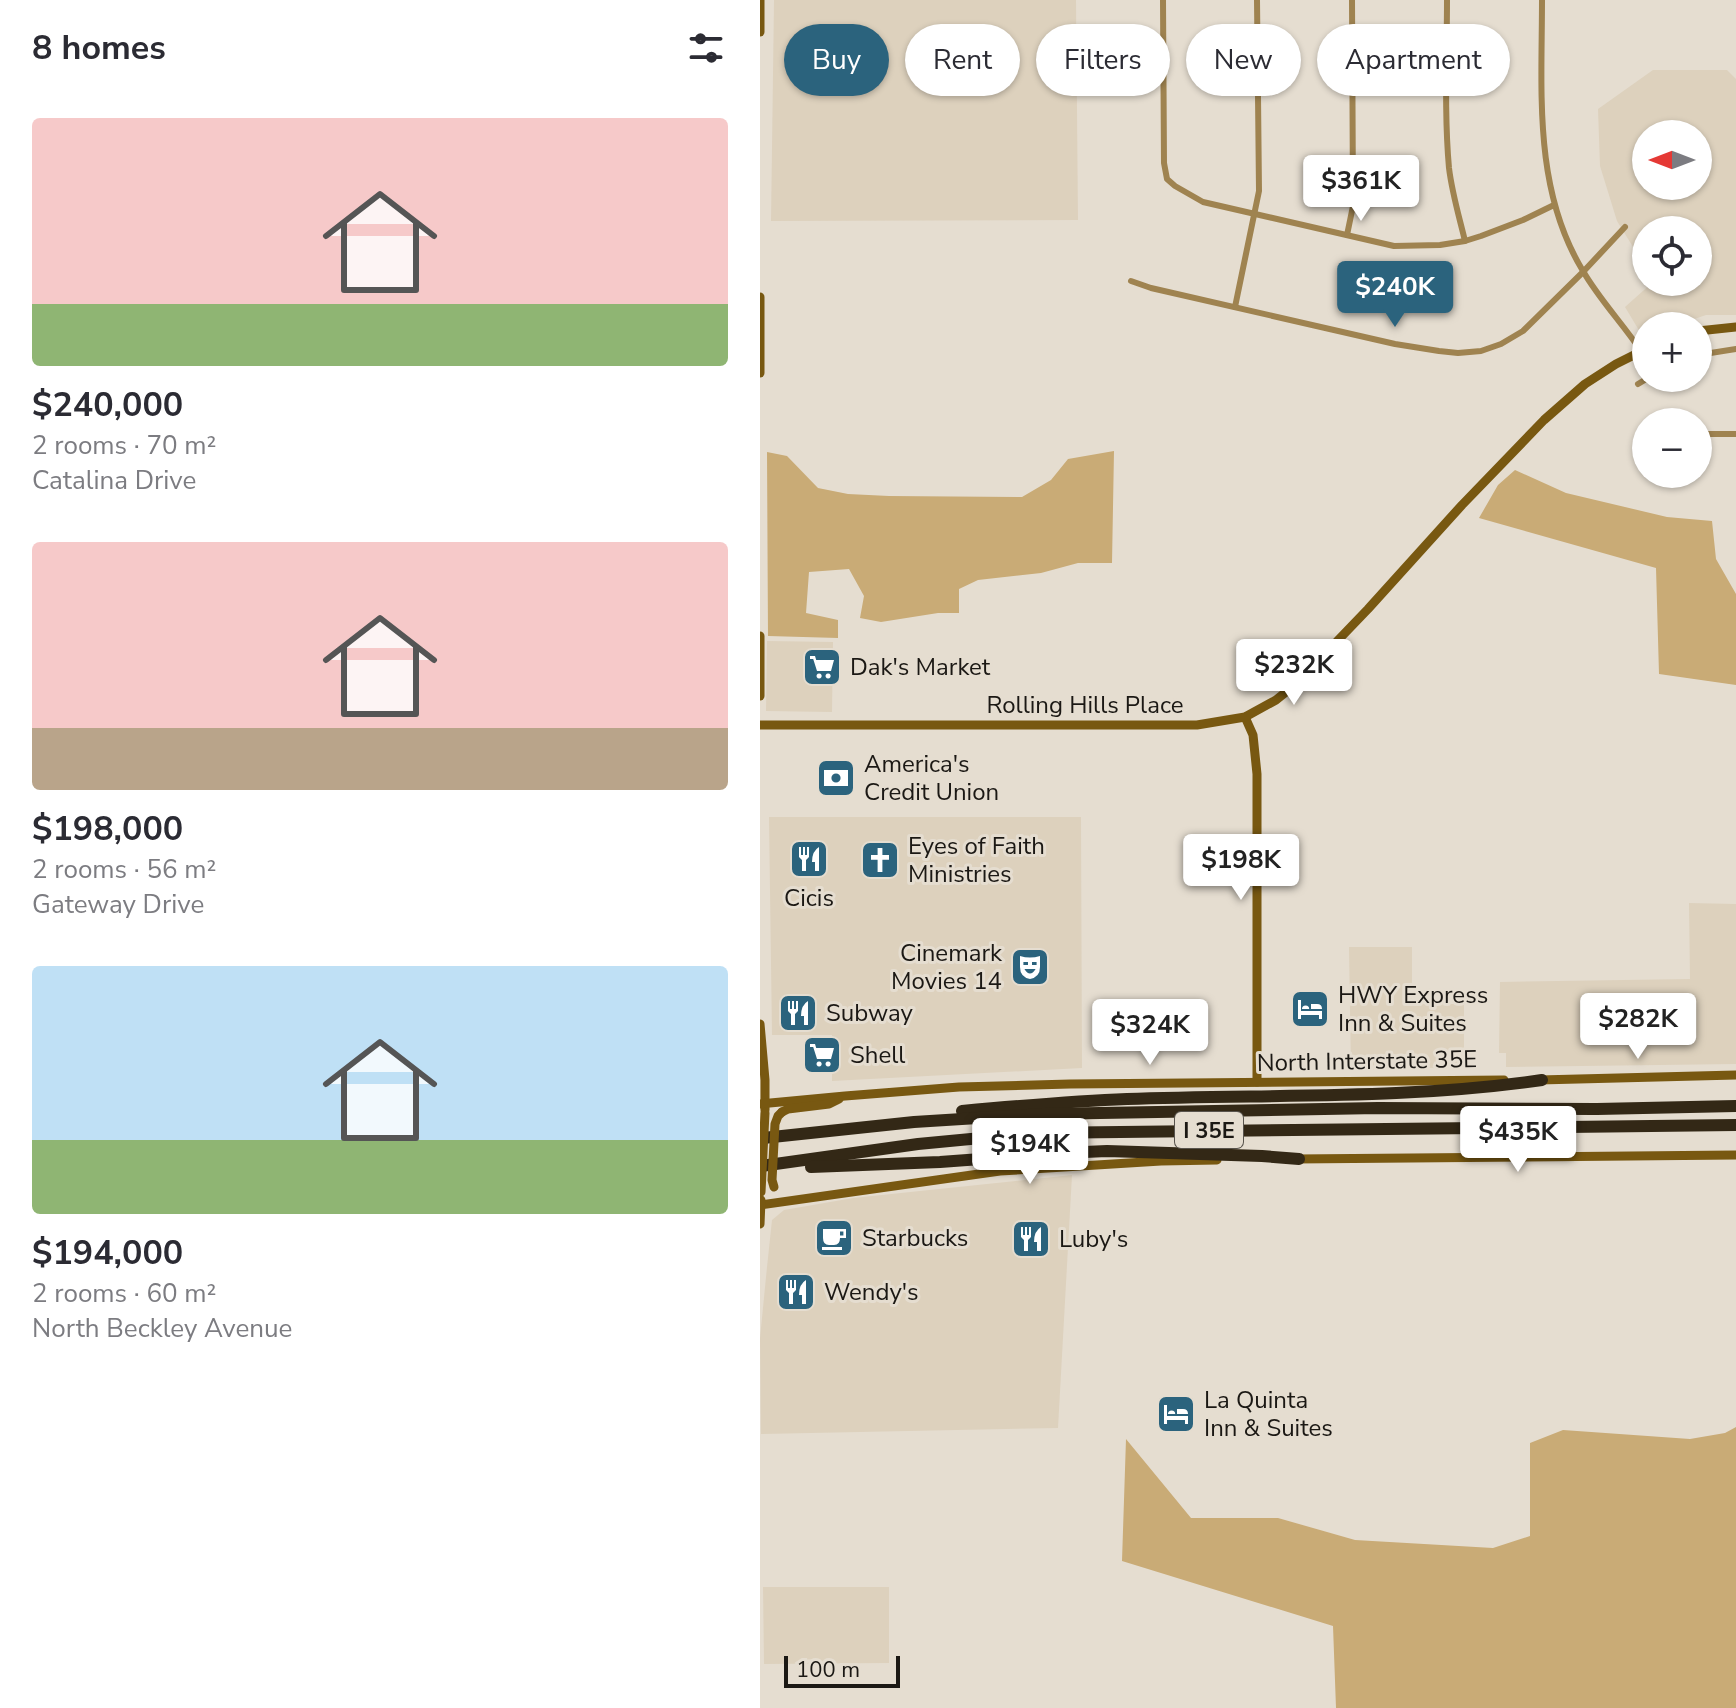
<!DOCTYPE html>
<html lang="en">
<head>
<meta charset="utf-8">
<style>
  :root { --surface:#fff; --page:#f7f7f7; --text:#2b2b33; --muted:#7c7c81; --accent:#2b637d }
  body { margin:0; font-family:"Nunito Sans",sans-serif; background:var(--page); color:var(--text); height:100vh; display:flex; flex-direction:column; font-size:30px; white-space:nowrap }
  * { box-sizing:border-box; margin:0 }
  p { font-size:26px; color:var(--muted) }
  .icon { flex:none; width:44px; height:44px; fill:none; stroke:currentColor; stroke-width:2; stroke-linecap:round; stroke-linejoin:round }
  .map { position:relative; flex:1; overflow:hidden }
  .sheet { display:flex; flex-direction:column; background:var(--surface); width:760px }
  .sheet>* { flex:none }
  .banner { position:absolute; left:24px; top:24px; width:760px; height:72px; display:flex; gap:16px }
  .needle { width:52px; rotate:270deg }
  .tools { position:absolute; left:872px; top:120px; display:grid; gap:16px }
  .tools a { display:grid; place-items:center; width:80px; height:80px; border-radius:50%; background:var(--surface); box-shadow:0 2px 6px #0004; font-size:40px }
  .scale { position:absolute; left:24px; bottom:20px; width:116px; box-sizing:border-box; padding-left:8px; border:4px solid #1b1814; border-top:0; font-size:22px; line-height:28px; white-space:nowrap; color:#1b1814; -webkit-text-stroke:6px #e5ddd0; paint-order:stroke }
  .price { position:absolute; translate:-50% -68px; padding:0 18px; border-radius:8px; background:#fff; color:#222; font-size:26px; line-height:52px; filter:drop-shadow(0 2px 4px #0008) }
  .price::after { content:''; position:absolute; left:50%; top:48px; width:24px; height:18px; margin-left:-12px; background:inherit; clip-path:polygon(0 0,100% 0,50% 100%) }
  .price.on { background:var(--accent); color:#fff }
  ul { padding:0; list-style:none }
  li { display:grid; align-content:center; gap:16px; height:424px; padding:0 32px }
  li span { display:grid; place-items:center; height:248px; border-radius:8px; color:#555 }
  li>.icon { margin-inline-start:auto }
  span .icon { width:144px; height:144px; fill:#fffc; stroke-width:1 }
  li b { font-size:34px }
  h2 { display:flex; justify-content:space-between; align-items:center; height:96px; padding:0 32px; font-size:34px }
  .chip { padding:0 28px; border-radius:36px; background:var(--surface); box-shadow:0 2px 6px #0004; font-size:28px; line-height:72px }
  .chip.on { background:var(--accent); color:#fff }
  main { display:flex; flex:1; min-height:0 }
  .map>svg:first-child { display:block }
  .built { fill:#ddd1bd; fill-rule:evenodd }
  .green { fill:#c9ab76 }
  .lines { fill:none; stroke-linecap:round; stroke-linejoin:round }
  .street { stroke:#9f8350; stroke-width:6 }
  .secondary { stroke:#785811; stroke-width:9 }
  .highway { stroke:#332816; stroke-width:12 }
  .secondary-bridge { stroke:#785811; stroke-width:9 }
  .labels { text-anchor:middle; stroke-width:6; stroke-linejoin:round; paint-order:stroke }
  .shield { fill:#e5ddd0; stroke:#58534c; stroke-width:2 }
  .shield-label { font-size:22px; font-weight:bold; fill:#1b1814 }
  .poi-label { font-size:24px; fill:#1b1814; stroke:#e5ddd0; text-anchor:start }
  .street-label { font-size:24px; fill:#1b1814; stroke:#e5ddd0 }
</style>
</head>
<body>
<main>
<section class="sheet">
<h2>8 homes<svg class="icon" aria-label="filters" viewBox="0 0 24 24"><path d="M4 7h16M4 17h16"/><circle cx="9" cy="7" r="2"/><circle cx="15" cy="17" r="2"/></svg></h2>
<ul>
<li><span style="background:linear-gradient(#f6c9c9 75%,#8fb573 0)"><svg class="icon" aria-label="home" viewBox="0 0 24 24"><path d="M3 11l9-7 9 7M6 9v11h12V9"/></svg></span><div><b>$240,000</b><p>2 rooms · 70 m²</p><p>Catalina Drive</p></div></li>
<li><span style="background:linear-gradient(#f6c9c9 75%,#b9a48a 0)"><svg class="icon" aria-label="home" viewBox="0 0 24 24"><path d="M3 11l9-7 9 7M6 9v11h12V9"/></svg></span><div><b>$198,000</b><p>2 rooms · 56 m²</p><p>Gateway Drive</p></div></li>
<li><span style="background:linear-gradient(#bfe0f5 70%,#8fb573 0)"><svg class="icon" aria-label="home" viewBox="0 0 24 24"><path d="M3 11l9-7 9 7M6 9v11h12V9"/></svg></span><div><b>$194,000</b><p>2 rooms · 60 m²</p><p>North Beckley Avenue</p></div></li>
</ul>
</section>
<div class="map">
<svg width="976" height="1708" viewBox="0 0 976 1708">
  <rect width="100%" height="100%" fill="#e5ddd0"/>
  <!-- built -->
  <g class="built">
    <path d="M14 0H316L318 220 11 221Z"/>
    <path d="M893 70H967L976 79V315H946L914 326H886V336L883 337 865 307 893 282H938V230H886V268L857 221 840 166 838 109ZM886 134H938V186H886Z"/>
    <path d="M7 641 73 642 72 712 6 711Z"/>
    <path d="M9 817H321L322 1068 72 1081V1035H12Z"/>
    <path d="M929 903 976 904V1064L746 1067V1053H739L740 982 930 979Z"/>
    <path d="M589 947H652V1004H704V1067L591 1070Z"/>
    <path d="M312 1175 298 1428 1 1434 0 1338 7 1267 12 1220 24 1210 93 1198Z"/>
    <path d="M3 1587H129V1663L4 1664Z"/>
  </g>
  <!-- green -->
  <g class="green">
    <path d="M354 451 352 563H318L281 573 218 580 199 589V613H178L121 622 100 618 104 596 89 569 49 572 46 613 78 620V638L8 636 7 452 27 456 58 488 88 494 129 496 262 497 291 480 308 459Z"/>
    <path d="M755 470 806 493 907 517 952 521 956 559 976 594V685L899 674 896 568 719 518 738 485Z"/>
    <path d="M976 1427V1708H576L573 1626 362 1561 366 1439 431 1518H518L595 1540 733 1548 770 1536V1443L803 1430 930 1439 965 1433Z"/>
  </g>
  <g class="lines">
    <!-- street -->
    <g class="street">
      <path d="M403 0 404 163 407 179 415 186 443 202 634 246 680 245 705 241 721 236 763 220 794 205"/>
      <path d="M687 0C687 56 684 112 689 168 692 193 699 216 705 241"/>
      <path d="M782 0C782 92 773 189 823 271 839 299 863 324 881 351"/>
      <path d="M587 235 593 206 592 0"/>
      <path d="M371 281 391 288 635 344 679 351 698 353 721 351 741 344 763 331 823 272 865 227"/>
      <path d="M475 307 499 191 497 0"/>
      <path d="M938 355 976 349"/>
      <path d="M878 384 888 378"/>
      <path d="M938 434H976"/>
    </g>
    <!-- secondary -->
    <g class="secondary">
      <path d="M0 32V0"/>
      <path d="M0 297V373"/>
      <path d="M938 331 976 327"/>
      <path d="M0 636V696"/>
      <path d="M485 717 493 735 497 774V1082"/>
      <path d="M0 725H437L485 717 516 700 536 684 608 609 702 505 784 420 825 384 856 364 886 349"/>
      <path d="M0 1024 5 1080V1110"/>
      <path d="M779 1080 976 1075"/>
      <path d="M0 1104 85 1096 199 1087 310 1084 744 1080"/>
      <path d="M22 1112 28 1109 69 1104 79 1099"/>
      <path d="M535 1159 976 1155"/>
      <path d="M0 1205 240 1171 401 1161 457 1160"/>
      <path d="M0 1224 1 1200"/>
    </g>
    <!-- highway -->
    <g class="highway">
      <path d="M202 1111C257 1106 312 1101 367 1099 505 1094 644 1100 782 1080"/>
      <path d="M3 1138 154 1122 283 1114 618 1108 837 1109 976 1106"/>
      <path d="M1 1166 158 1144 274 1133 976 1125"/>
      <path d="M51 1167 180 1162 302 1153 347 1151 502 1156 539 1159"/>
    </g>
    <!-- secondary-bridge -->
    <g class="secondary-bridge">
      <path d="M14 1187 12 1180 15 1124 18 1116 22 1112"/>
      <path d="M1 1192 5 1113"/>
    </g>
  </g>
  <!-- icons -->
  <defs>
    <g id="supermarket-square" transform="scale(2)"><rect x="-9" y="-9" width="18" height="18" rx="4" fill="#2b637d" stroke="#e5ddd0"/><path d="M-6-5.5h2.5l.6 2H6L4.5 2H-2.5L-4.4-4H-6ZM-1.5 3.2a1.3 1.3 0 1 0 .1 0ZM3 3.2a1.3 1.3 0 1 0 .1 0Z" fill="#fff"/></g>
    <g id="bank-square" transform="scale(2)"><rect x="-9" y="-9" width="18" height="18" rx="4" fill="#2b637d" stroke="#e5ddd0"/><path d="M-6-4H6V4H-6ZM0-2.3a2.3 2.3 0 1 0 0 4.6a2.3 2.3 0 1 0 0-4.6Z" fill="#fff"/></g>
    <g id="restaurant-square" transform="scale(2)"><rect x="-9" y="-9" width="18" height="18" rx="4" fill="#2b637d" stroke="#e5ddd0"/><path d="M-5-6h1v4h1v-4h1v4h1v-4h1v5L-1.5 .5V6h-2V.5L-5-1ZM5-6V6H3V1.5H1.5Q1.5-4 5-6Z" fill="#fff"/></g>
    <g id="church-square" transform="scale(2)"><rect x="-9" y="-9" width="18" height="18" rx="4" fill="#2b637d" stroke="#e5ddd0"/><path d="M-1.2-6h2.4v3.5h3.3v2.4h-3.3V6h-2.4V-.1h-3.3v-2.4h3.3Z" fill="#fff"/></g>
    <g id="theatre-square" transform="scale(2)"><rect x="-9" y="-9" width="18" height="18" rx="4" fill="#2b637d" stroke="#e5ddd0"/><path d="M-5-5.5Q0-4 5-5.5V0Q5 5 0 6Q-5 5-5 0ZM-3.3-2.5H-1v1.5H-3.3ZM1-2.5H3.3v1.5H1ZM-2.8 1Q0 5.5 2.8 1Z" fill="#fff"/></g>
    <g id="hotel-square" transform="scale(2)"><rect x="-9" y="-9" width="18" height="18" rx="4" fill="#2b637d" stroke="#e5ddd0"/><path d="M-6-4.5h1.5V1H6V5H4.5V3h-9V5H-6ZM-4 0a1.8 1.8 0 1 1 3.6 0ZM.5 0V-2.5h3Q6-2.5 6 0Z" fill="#fff"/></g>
    <g id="cafe-square" transform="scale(2)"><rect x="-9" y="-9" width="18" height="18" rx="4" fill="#2b637d" stroke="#e5ddd0"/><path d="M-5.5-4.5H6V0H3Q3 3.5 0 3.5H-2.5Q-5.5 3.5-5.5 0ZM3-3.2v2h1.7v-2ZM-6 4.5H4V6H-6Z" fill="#fff"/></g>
  </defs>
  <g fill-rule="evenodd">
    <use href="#supermarket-square" x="62" y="667"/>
    <use href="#bank-square" x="76" y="778"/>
    <use href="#restaurant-square" x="49" y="859"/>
    <use href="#church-square" x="120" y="860"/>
    <use href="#theatre-square" x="270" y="967"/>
    <use href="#hotel-square" x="550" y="1009"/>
    <use href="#restaurant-square" x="38" y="1013"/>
    <use href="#supermarket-square" x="62" y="1055"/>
    <use href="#cafe-square" x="74" y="1238"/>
    <use href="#restaurant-square" x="271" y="1239"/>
    <use href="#restaurant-square" x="36" y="1292"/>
    <use href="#hotel-square" x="416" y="1414"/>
  </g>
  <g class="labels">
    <!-- shield labels -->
    <rect class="shield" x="415" y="1112" width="68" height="36" rx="6"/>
    <g class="shield-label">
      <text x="449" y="1138">I 35E</text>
    </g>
    <!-- poi labels -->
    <g class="poi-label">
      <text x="90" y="675">Dak's Market</text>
      <text x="104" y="772">America's<tspan x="104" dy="28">Credit Union</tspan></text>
      <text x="148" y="854">Eyes of Faith<tspan x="148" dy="28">Ministries</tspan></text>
      <text x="49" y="906" text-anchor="middle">Cicis</text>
      <text x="242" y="961" text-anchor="end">Cinemark<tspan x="242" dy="28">Movies 14</tspan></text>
      <text x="578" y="1003">HWY Express<tspan x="578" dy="28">Inn &amp; Suites</tspan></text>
      <text x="66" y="1021">Subway</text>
      <text x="90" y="1063">Shell</text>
      <text x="102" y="1246">Starbucks</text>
      <text x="299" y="1247">Luby's</text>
      <text x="64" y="1300">Wendy's</text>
      <text x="444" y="1408">La Quinta<tspan x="444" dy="28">Inn &amp; Suites</tspan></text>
    </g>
    <!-- street labels -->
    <g class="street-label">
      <text x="325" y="713">Rolling Hills Place</text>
      <text transform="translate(607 1061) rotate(-1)" y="8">North Interstate 35E</text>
    </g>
  </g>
</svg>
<div class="tools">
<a><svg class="needle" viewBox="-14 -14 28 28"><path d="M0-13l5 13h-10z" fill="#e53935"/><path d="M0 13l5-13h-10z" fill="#7c7c81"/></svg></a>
<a><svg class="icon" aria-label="locate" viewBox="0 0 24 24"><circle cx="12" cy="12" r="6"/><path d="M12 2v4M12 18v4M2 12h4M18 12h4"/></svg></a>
<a>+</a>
<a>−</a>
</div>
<div class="scale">100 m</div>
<b class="price" style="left:601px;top:223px">$361K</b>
<b class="price on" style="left:635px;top:329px">$240K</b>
<b class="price" style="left:534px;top:707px">$232K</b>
<b class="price" style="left:481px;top:902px">$198K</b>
<b class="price" style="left:878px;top:1061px">$282K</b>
<b class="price" style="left:390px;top:1067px">$324K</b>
<b class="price" style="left:758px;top:1174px">$435K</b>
<b class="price" style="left:270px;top:1186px">$194K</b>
<div class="banner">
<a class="chip on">Buy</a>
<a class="chip">Rent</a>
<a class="chip">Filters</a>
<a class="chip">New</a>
<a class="chip">Apartment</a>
</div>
</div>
</main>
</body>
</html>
